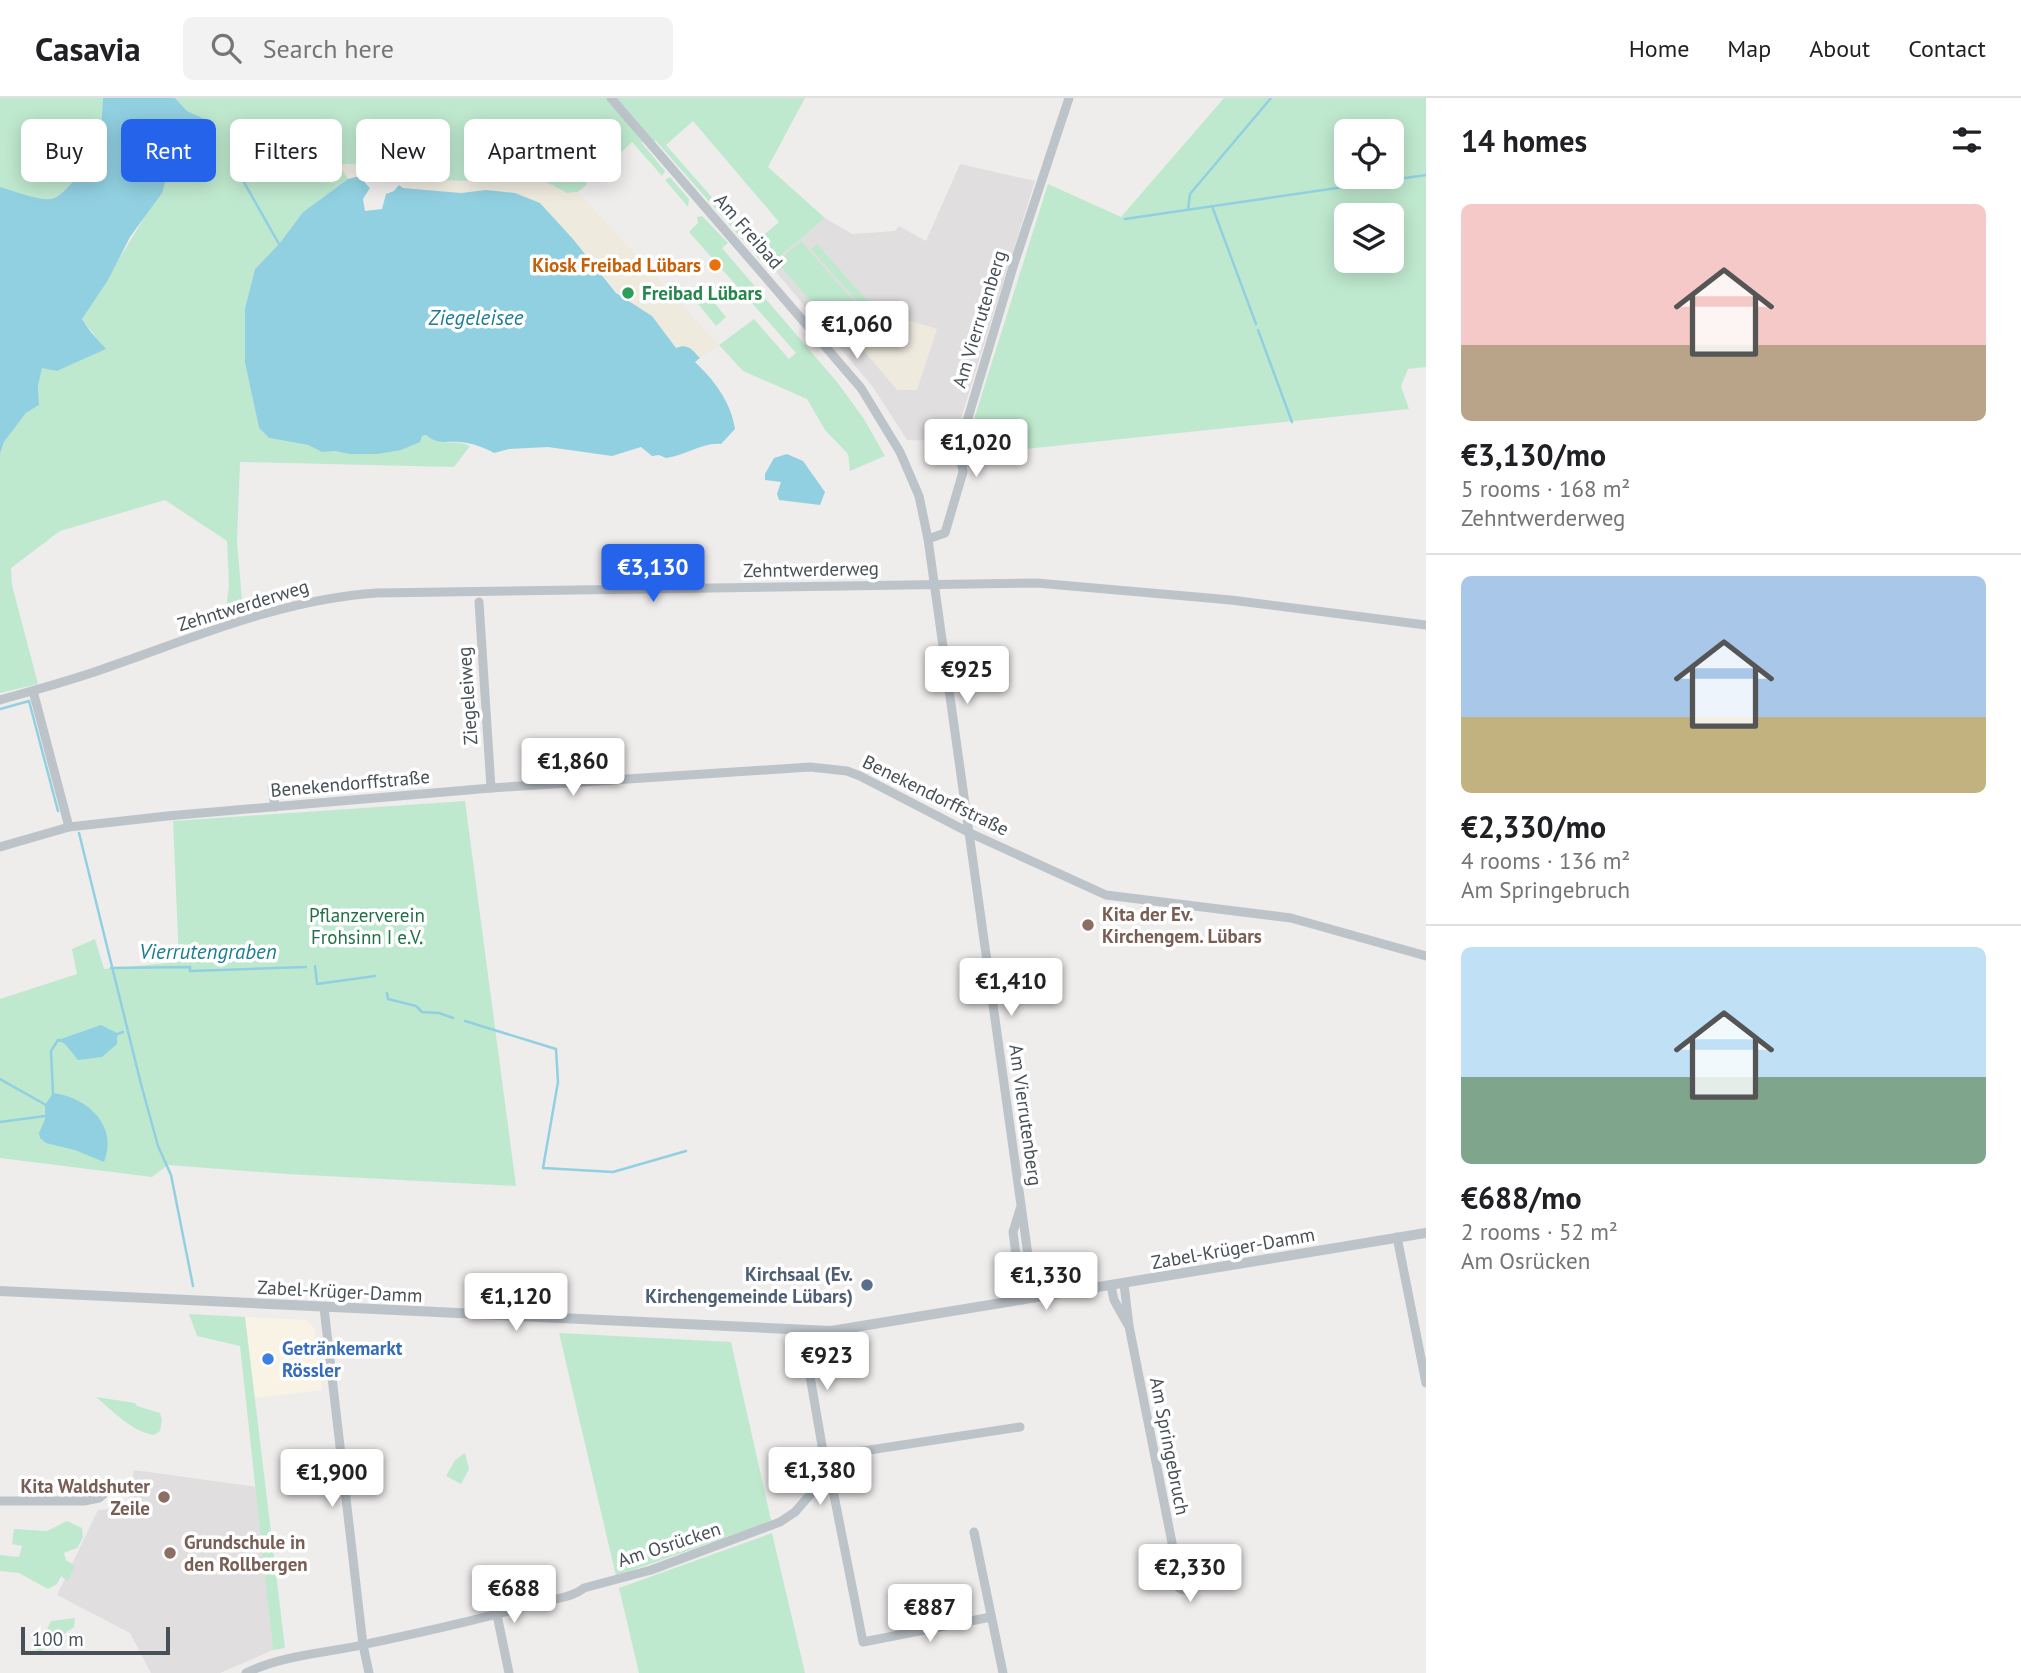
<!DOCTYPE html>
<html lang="en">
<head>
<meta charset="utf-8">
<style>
  :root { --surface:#fff; --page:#f2f2f2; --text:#202124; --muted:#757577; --line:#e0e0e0; --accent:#2563eb }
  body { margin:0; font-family:"PT Sans",sans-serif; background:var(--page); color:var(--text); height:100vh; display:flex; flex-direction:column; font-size:26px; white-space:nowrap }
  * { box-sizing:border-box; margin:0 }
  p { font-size:23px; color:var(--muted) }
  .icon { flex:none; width:38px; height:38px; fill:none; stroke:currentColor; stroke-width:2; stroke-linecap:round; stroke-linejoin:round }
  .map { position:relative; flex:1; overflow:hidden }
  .details { display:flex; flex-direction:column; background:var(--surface); width:595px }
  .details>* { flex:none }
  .top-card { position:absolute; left:21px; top:21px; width:665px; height:63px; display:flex; gap:14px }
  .controls { position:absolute; left:1334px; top:21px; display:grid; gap:14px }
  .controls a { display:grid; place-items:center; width:70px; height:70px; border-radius:10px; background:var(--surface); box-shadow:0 4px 18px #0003; font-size:35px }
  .scale { position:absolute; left:21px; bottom:18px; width:149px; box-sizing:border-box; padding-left:7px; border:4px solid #475057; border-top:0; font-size:19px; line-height:24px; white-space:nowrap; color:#475057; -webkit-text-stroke:5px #fff; paint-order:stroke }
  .price { position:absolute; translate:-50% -60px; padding:0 16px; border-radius:7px; background:#fff; color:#222; font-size:23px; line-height:46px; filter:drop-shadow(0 2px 4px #0008) }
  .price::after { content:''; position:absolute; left:50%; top:42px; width:21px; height:16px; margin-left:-10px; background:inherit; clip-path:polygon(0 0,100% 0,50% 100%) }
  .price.active { background:var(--accent); color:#fff }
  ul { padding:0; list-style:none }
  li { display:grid; align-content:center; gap:14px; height:371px; padding:0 35px }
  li+li { border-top:2px solid var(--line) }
  li span { display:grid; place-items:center; height:217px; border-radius:10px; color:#555 }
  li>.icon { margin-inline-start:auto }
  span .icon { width:126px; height:126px; fill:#fffc; stroke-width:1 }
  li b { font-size:30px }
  h2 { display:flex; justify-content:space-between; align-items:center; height:84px; padding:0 35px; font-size:30px }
  .pill { padding:0 24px; border-radius:10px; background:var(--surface); box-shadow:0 4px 18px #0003; font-size:24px; line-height:63px }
  .pill.active { background:var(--accent); color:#fff }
  header { display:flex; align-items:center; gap:42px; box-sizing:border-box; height:98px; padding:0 35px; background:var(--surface); border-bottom:2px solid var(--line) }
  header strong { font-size:33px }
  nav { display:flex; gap:38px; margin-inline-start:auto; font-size:24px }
  .search { width:490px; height:63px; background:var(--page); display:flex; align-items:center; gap:18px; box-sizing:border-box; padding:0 24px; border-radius:10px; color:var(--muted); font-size:26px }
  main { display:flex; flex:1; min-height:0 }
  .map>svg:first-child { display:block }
  .commercial { fill:#f9f3e6 }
  .education { fill:#e0dede }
  .green { fill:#bfe9cf; fill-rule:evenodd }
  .sand { fill:#efeade }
  .water { fill:#91d0e1 }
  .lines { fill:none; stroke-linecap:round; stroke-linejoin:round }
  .stream { stroke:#91d0e1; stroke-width:2.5 }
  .minor { stroke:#bcc4ca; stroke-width:9 }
  .tertiary { stroke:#bcc4ca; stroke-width:10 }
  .food-dot { fill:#e8710a; stroke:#fff; stroke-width:2.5 }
  .leisure-dot { fill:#2e9e5b; stroke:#fff; stroke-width:2.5 }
  .education-dot { fill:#8d6e63; stroke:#fff; stroke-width:2.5 }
  .service-dot { fill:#5c6f8a; stroke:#fff; stroke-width:2.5 }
  .shop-dot { fill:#3f7fe0; stroke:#fff; stroke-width:2.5 }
  .labels { text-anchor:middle; stroke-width:7; stroke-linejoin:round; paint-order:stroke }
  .street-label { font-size:19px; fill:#475057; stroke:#fff }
  .food-label { font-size:19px; font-weight:bold; fill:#c56008; stroke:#fff; text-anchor:end }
  .leisure-label { font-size:19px; font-weight:bold; fill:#27864d; stroke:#fff; text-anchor:start }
  .education-label { font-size:19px; font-weight:bold; fill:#785e54; stroke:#fff; text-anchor:start }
  .park-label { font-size:19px; fill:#217048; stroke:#fff }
  .service-label { font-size:19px; font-weight:bold; fill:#4e5e75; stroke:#fff; text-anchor:end }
  .shop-label { font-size:19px; font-weight:bold; fill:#366cbe; stroke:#fff; text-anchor:start }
  .water-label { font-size:21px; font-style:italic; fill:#1c7c95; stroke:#fff }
</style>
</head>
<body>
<header>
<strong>Casavia</strong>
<div class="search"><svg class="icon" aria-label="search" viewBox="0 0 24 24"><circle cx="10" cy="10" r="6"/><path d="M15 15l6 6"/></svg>Search here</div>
<nav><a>Home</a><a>Map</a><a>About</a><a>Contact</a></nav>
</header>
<main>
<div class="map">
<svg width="1426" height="1575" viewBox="0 0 1426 1575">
  <rect width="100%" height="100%" fill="#efecec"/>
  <!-- commercial -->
  <path class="commercial" d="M245 1219 306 1222 314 1230 322 1292 255 1300Z"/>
  <!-- education -->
  <g class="education">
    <path d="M960 66 1035 83 954 343 907 342 873 289 770 167 825 120 852 136 895 133 899 128 926 143Z"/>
    <path d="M134 1372 257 1389 273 1552 220 1575H151L130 1535 57 1497 98 1412 127 1409Z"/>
  </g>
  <!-- green -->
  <g class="green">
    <path d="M0 0H103C102 12 103 27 100 39 96 54 69 94 53 100 42 105 13 92 0 89Z"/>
    <path d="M175 0H805L768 69 825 120 770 167 763 165 656 43 641 44 665 73 662 78 632 44 594 80 585 72 579 78 587 86 578 94 567 95 538 80 511 78 464 83 403 81 372 58 365 65 340 67 348 81 303 114 279 146 255 171 245 210V265L259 330 269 340 308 347 322 354 335 353 349 356 427 337C442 350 454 340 470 348L454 369 240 364 237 443 243 514 225 520 229 487 227 443 165 402 60 433 11 470 12 487 38 586 0 595V356L4 344 26 315 39 307 38 288 42 269 57 273 105 251 82 221 165 86 170 67 209 40V23L187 13ZM693 23 779 124 753 146 666 47Z"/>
    <path d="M1224 0H1426V269L1408 271 1401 288 1409 311 978 356 965 350 1048 86 1121 119ZM1391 33V79H1346V33ZM1391 117V163H1346V117Z"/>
    <path d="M670 79 689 101 688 109 665 82Z"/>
    <path d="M702 118 728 145 722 150 837 284 864 321 885 358 850 373 848 356 825 332 807 301 743 273 719 247 754 221 789 261 796 255 689 134 698 125 697 119Z"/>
    <path d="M801 143 871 223 846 245 777 164Z"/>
    <path d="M817 146 879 216 873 221 811 151Z"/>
    <path d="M708 197 726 219 716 228 698 206Z"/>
    <path d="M465 703 516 1088 287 1076 168 1067 152 1079 0 1060V901L77 876 72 851 95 841 104 871 179 864 173 723Z"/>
    <path d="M189 1216 245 1219 285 1550 273 1552 240 1248 197 1238Z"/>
    <path d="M559 1235 731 1244 771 1422 769 1424 616 1478Z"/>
    <path d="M96 1299 135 1305 137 1308 160 1315 162 1322 160 1333 154 1337C132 1334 113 1313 96 1299Z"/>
    <path d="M465 1355 469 1371 461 1386 446 1378 455 1362Z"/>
    <path d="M67 1423 82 1430 83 1440 77 1450 64 1455 66 1462 75 1468 68 1483 61 1478 57 1486 48 1491 19 1475 0 1473V1457L19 1459 22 1448 12 1446 14 1431 47 1433Z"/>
    <path d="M772 1435 805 1575H639L619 1490Z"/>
    <path d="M75 1520 74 1529 61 1538 47 1543 42 1554H36L51 1523Z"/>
  </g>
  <!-- sand -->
  <g class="sand">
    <path d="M372 58 403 81 464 83 511 78 538 80 567 95 578 94 719 247 700 260C693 253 687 245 676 250L665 237 617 195 573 141 540 105 486 92 462 95 403 90V85L380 75H350L348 81 339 67 365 65Z"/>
    <path d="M895 218 937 231 917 292H897L860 248Z"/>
  </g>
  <!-- water -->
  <g class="water">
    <path d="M103 0H175L187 13 209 23 216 41 209 40 170 67 162 95 130 139 108 182 82 221 90 233 106 251 57 273 42 270 38 288 39 307 26 315 4 344 0 356V89C13 92 42 105 54 100 69 94 96 54 100 39 102 27 102 12 103 0Z"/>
    <path d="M364 77 365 85 370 90 363 101 365 113 382 111 386 96 394 93 399 87 403 90 461 95 486 92 515 95 540 105 573 141 616 195 652 218 676 250C688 245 692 252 700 260L695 264C714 282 731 304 735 331L721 346C703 344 684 358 666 360L659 357 652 358 641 349 612 358 548 349 509 351 494 355C484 349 471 345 460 344 446 343 438 347 426 337L422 338 420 344 401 352 377 356H349L335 353 322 354 308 347 269 340 259 330 245 265V210L255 171 279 146 303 114 348 81Z"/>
    <path d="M787 356 803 363 825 394 820 407 779 402 777 396 781 384 765 382V376L774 360Z"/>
    <path d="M101 927 117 935V946L102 959 78 962 65 946 58 942Z"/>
    <path d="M53 995C87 999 119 1028 104 1064L75 1052 46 1045 40 1040 39 1035 45 1021V1007Z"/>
  </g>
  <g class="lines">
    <!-- stream -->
    <g class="stream">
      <path d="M241 79 279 146"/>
      <path d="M1212 108 1256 226"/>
      <path d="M1188 112 1190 96 1271 0"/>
      <path d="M1125 121 1426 77"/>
      <path d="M1258 232 1292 324"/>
      <path d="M0 611 29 603 58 713"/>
      <path d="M79 735 141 986 158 1048 171 1077 193 1188"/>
      <path d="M315 868 317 886 375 878"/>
      <path d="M111 870 190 869V873L306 869"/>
      <path d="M387 895 388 901 416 908 422 914 439 915 453 920"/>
      <path d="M465 923 556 951 558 984 543 1070 613 1074 686 1053"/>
      <path d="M115 937 123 934"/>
      <path d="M0 981 46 1007"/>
      <path d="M53 996 51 953 58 942 61 943"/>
      <path d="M0 1024 45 1018"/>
    </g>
    <!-- minor -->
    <g class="minor">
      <path d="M611 0 861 290 900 354 919 398 928 441 1034 1200"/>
      <path d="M928 441 945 435 963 374 959 350 1013 169 1069 0"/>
      <path d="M479 504 491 690"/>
      <path d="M33 593 69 729"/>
      <path d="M0 602C35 592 69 583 103 571 193 540 282 501 377 495L1037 485 1231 502 1426 527"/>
      <path d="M272 688 275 709"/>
      <path d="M0 749 69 729 167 718 491 690 810 669 847 673 860 678 970 735 1106 797 1291 820 1426 858"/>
      <path d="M1020 1111 1013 1134 1022 1202"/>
      <path d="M1397 1139 1426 1285"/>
      <path d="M1124 1186 1129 1228 1178 1475"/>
      <path d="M1111 1188 1114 1202 1128 1227"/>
      <path d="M324 1210 363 1547 369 1575"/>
      <path d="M824 1359 1020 1329"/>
      <path d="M823 1372 831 1382 863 1544 991 1519"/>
      <path d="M0 1403H84L99 1400 112 1389"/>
      <path d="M974 1434 1003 1575"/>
      <circle cx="1185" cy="1482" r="10"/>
      <path d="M497 1517 509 1575"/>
      <path d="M246 1575C284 1556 330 1555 371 1545 426 1533 480 1522 533 1506 550 1501 570 1501 584 1490L651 1472 780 1424 795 1414 815 1391 823 1372 824 1359 802 1232"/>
    </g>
    <!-- tertiary -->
    <path class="tertiary" d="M0 1193 831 1233 1426 1135"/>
  </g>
  <!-- markers -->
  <circle class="food-dot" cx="715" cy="167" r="7"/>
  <circle class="leisure-dot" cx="628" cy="195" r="7"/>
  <g class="education-dot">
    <circle cx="1088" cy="827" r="7"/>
    <circle cx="164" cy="1399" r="7"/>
    <circle cx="170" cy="1455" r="7"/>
  </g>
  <circle class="service-dot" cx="867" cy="1187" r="7"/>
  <circle class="shop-dot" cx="268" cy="1261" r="7"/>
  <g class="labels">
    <!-- street labels -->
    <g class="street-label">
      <text transform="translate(749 133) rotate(49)" y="7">Am Freibad</text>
      <text transform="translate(979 221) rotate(-73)" y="7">Am Vierrutenberg</text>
      <text transform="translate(811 471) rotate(-1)" y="7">Zehntwerderweg</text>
      <text transform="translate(243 507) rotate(-17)" y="7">Zehntwerderweg</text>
      <text transform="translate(467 598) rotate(-94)" y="7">Ziegeleiweg</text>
      <text transform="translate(350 685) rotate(-5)" y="7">Benekendorffstraße</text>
      <text transform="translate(936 697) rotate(26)" y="7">Benekendorffstraße</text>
      <text transform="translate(1026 1017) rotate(82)" y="7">Am Vierrutenberg</text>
      <text transform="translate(1233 1150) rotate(-10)" y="7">Zabel-Krüger-Damm</text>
      <text transform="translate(340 1193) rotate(3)" y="7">Zabel-Krüger-Damm</text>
      <text transform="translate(1170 1348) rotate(79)" y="7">Am Springebruch</text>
      <text transform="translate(669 1446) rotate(-18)" y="7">Am Osrücken</text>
    </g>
    <!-- food labels -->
    <g class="food-label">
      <text x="701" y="174">Kiosk Freibad Lübars</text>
    </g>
    <!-- leisure labels -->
    <g class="leisure-label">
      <text x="642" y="202">Freibad Lübars</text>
    </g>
    <!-- education labels -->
    <g class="education-label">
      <text x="1102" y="823">Kita der Ev.<tspan x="1102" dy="22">Kirchengem. Lübars</tspan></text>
      <text x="150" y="1395" text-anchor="end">Kita Waldshuter<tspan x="150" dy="22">Zeile</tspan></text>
      <text x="184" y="1451">Grundschule in<tspan x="184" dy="22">den Rollbergen</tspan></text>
    </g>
    <!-- park labels -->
    <g class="park-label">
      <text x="367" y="824">Pflanzerverein<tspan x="367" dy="22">Frohsinn I e.V.</tspan></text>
    </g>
    <!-- service labels -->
    <g class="service-label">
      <text x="853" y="1183">Kirchsaal (Ev.<tspan x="853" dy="22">Kirchengemeinde Lübars)</tspan></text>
    </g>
    <!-- shop labels -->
    <g class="shop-label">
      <text x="282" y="1257">Getränkemarkt<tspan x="282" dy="22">Rössler</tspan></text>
    </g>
    <!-- water labels -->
    <g class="water-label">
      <text x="476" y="227">Ziegeleisee</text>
      <text x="208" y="861">Vierrutengraben</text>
    </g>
  </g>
</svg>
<div class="controls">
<a><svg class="icon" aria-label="locate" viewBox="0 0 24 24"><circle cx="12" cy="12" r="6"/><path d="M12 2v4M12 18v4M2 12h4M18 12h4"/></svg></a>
<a><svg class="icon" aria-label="layers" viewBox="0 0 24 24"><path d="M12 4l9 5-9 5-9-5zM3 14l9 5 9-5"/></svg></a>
</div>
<div class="scale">100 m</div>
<b class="price" style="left:857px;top:263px">€1,060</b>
<b class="price" style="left:976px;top:381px">€1,020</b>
<b class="price active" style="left:653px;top:506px">€3,130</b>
<b class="price" style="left:967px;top:608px">€925</b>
<b class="price" style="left:573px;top:700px">€1,860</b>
<b class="price" style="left:1011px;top:920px">€1,410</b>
<b class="price" style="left:1046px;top:1214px">€1,330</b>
<b class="price" style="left:516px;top:1235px">€1,120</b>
<b class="price" style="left:827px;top:1294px">€923</b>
<b class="price" style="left:820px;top:1409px">€1,380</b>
<b class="price" style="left:332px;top:1411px">€1,900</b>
<b class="price" style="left:1190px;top:1506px">€2,330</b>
<b class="price" style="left:514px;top:1527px">€688</b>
<b class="price" style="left:930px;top:1546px">€887</b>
<div class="top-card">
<a class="pill">Buy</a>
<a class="pill active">Rent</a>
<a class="pill">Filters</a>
<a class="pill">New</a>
<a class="pill">Apartment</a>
</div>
</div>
<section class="details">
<h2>14 homes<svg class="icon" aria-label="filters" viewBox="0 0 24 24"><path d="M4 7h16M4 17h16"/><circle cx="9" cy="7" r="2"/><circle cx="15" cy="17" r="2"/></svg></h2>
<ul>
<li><span style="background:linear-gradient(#f6c9c9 65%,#b9a48a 0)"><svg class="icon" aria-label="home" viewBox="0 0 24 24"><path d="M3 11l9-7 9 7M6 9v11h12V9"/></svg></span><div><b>€3,130/mo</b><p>5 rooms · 168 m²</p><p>Zehntwerderweg</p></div></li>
<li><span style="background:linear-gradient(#a9c7e8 65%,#c2b280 0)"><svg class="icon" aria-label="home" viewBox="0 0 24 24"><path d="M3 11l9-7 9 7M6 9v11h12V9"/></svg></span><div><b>€2,330/mo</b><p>4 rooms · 136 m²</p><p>Am Springebruch</p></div></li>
<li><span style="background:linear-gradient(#bfe0f5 60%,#7fa58c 0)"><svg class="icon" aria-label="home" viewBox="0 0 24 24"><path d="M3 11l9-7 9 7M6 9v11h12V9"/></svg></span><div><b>€688/mo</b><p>2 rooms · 52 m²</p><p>Am Osrücken</p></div></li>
</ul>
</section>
</main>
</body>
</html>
